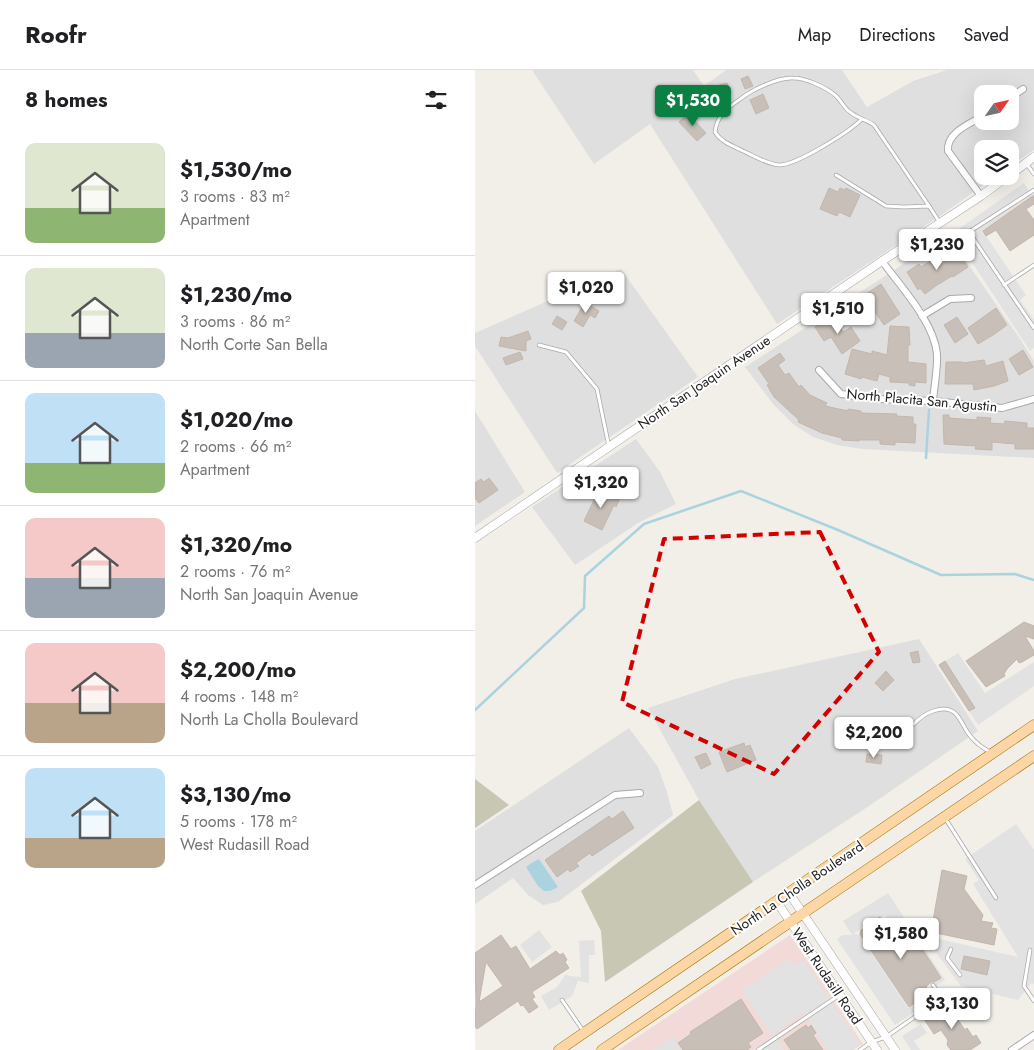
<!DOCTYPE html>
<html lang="en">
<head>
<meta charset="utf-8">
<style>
  :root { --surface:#fff; --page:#f6f6f6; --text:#202124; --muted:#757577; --line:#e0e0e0; --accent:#0b8043 }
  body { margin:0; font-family:Jost,sans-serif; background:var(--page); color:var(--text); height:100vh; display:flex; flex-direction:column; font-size:19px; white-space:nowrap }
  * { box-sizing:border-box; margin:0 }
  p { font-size:16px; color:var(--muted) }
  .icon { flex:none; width:28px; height:28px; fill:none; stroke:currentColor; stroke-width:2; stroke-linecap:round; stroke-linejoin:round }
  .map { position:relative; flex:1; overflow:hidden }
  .drawer { display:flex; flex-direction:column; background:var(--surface); width:475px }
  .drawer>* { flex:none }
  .needle { width:32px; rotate:56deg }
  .fabs { position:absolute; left:499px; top:15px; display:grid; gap:10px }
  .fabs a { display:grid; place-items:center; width:45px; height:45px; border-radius:10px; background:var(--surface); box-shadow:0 5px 20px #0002; font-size:25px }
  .price { position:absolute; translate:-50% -42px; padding:0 11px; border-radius:5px; background:#fff; color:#222; font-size:16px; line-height:32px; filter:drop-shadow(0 1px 2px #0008) }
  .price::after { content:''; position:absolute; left:50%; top:30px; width:15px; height:11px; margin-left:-8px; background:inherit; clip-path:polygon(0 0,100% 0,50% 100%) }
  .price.selected { background:var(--accent); color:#fff }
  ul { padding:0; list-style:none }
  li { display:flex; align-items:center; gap:15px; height:125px; padding:0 25px }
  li+li { border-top:1px solid var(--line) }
  li span { display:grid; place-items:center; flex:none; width:140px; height:100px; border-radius:10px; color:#555 }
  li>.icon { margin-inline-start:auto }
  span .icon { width:60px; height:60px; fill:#fffc; stroke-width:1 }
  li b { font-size:21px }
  h2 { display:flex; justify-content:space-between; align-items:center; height:60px; padding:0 25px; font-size:21px }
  header { display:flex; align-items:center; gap:30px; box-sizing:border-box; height:70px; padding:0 25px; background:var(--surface); border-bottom:1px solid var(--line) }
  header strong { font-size:24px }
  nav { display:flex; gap:28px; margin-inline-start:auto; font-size:18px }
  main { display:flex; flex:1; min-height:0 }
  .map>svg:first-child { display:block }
  .residential { fill:#e0dfdf; fill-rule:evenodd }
  .commercial { fill:#f2dad9 }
  .construction { fill:#c7c7b4 }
  .parking { fill:#e2e2e2 }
  .water { fill:#aad3df }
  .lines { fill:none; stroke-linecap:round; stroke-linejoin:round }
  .stream { stroke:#aad3df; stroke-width:2.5 }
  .building { fill:#c7bfb8; stroke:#c4b6ab; fill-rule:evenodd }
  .service-casing { stroke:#a9a9a9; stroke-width:4.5 }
  .minor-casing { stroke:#a9a9a9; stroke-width:8 }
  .tertiary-casing { stroke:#a9a9a9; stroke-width:9 }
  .primary-casing { stroke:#a06b00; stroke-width:11 }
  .service { stroke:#fff; stroke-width:3 }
  .minor { stroke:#fff; stroke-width:6 }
  .tertiary { stroke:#fff; stroke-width:8 }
  .primary { stroke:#fcd6a4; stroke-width:10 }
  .marked { fill:none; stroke:#d40000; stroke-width:4; stroke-dasharray:10 6; stroke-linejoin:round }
  .labels { text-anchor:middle; stroke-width:4; stroke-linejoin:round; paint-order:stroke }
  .street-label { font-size:14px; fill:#222; stroke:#fff }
</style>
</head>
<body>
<header>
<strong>Roofr</strong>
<nav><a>Map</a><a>Directions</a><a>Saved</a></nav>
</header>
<main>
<section class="drawer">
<h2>8 homes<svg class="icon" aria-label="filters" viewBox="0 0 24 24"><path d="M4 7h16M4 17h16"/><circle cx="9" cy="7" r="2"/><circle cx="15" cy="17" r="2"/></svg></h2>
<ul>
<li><span style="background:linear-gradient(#dfe7d0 65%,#8fb573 0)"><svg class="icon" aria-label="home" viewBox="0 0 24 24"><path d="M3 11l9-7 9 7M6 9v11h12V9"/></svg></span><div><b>$1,530/mo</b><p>3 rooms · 83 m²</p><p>Apartment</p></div></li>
<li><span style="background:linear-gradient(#dfe7d0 65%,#9aa5b1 0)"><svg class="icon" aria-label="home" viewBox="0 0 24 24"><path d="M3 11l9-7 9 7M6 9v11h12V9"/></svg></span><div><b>$1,230/mo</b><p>3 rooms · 86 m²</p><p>North Corte San Bella</p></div></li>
<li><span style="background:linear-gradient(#bfe0f5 70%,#8fb573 0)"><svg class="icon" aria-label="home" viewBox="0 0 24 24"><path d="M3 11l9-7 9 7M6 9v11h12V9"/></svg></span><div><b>$1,020/mo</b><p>2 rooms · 66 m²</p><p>Apartment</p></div></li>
<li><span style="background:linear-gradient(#f6c9c9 60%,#9aa5b1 0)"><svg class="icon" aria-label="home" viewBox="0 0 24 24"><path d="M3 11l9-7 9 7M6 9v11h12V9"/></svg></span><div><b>$1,320/mo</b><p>2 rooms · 76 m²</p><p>North San Joaquin Avenue</p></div></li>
<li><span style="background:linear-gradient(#f6c9c9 60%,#b9a48a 0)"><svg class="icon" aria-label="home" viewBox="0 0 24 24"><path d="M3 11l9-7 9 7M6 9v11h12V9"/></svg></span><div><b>$2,200/mo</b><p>4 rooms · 148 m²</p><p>North La Cholla Boulevard</p></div></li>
<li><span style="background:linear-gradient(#bfe0f5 70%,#b9a48a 0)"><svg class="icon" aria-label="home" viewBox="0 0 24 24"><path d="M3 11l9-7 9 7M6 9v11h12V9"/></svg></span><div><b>$3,130/mo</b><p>5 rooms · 178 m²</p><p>West Rudasill Road</p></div></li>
</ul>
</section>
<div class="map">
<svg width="559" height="980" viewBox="0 0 559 980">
  <rect width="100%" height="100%" fill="#f2efe9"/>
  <!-- residential -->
  <g class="residential">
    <path d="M57 0H218L229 16 251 0H367L392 37 438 11 472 0H559V80L535 96V79H508V106H521L465 146 302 254 175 54 119 94ZM508 24H535V51H508Z"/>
    <path d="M473 165 545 269 559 291V388L387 379 362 375 338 367 318 354 298 334 270 297Z"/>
    <path d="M146 199 223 307 82 403 0 276V263Z"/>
    <path d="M0 341 50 422 0 456Z"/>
    <path d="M161 369 185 402 201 434 163 453 100 495 57 437Z"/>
    <path d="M444 569 503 661 397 734 278 812 224 730 173 638 260 609Z"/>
    <path d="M154 658 183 697 192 722 198 745 83 832 68 835 53 825 38 808 0 834V761Z"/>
  </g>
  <!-- commercial -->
  <path class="commercial" d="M315 865 388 974 378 980H143Z"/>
  <!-- construction -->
  <g class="construction">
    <path d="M0 709 34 735 0 758Z"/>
    <path d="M224 730 278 812 130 912 126 861 106 821Z"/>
  </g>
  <!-- parking -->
  <g class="parking">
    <path d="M549 113 559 129V134L511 166 551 225 545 230 559 250V278L555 281 478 163Z"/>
    <path d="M483 583 510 623 559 592V616L503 655 464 595Z"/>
    <path d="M541 754 559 780V914L556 913 543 930 486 916 459 880 464 869 543 887 498 814 504 810 490 789Z"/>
    <path d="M413 823 470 910 458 918 410 845 378 864 385 865 433 938 454 925 457 930 420 955 362 869 368 865H377L368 851Z"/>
    <path d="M64 860 77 877 57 892 45 875Z"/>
    <path d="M119 870 120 885H114V913L103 911 97 926 74 940 66 926 82 917 91 904 94 906 106 907 104 871Z"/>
    <path d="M313 889 318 896 328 890 385 975 377 980H353L328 943 297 965 267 921Z"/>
    <path d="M446 954 452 963 439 971 445 980H436L427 966Z"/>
    <path d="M299 965 309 980H277Z"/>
    <path d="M198 966 203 973 209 969 216 980H177Z"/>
  </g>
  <!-- water -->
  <path class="water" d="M64 789 83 817 75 821H69L63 816 51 797 58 792Z"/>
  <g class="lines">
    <!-- stream -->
    <g class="stream">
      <path d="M451 388 454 340"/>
      <path d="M0 640 109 538 110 506 169 454 266 421 363 460 466 505 540 504 559 510"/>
    </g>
  </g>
  <!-- building -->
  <g class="building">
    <path d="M273 6 278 16 270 19 266 9Z"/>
    <path d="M252 13 256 23 248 26 244 15Z"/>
    <path d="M288 24 294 38 281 44 275 30Z"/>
    <path d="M213 44 231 63 222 71 204 52Z"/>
    <path d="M354 118 363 122 365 118 370 120 371 118 385 125 375 147 364 142 362 146 345 139Z"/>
    <path d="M559 125V134L551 139 559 150V165L535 181 521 160 511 166 508 161Z"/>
    <path d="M480 178 493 197 478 207 477 206 462 215 450 224 445 218 443 220 432 202 444 194 446 197 457 190Z"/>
    <path d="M406 214 425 244 409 255 398 239 392 243 383 229Z"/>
    <path d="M110 232 124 241 120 248 115 245 108 257 99 251Z"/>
    <path d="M521 238 532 255 518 265 503 274 493 258Z"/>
    <path d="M82 246 92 252 87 260 77 254Z"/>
    <path d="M358 246 368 262 376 257 385 271 367 284 356 267 349 271 340 257Z"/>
    <path d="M482 247 493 264 480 273 469 255Z"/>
    <path d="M415 256 434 257 435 275H433V292L451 294V313L440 312V316L434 315V313L415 312V307L404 304 402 311 387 307 386 309 370 304 377 279 397 284V281L412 285Z"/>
    <path d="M53 261 56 269 51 271V281L24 276 26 267 33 268Z"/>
    <path d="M548 280 558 297 544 305 534 289Z"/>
    <path d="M45 282 48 289 31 295 28 288Z"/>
    <path d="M305 283 310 290 303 295 310 305 314 303 324 317 326 315 335 325 352 333 350 336 373 341V339L386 341V343L422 344 421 346 438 347V354H441L440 373 420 372V375L405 374V370H384V371L367 370V368L347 363 323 352 324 350 299 327 292 315 294 314 283 298Z"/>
    <path d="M509 290 511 296 528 291 533 311 519 316 499 320 498 314H470L471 292H488V293Z"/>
    <path d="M468 345H474V348L502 350V347L516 348 515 353 529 354 530 351 552 353V358H559V379H540V374L517 372V380L500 379 501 376 469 374Z"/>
    <path d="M14 408 23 420 4 433 0 428V413L6 409 9 412Z"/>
    <path d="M123 418 145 428 141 437 139 435 127 460 109 451 120 428 119 427Z"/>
    <path d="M549 552 559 556V569L550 566 559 581V585L547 592 544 593 542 589 532 599 529 604 530 606 511 617 491 591Z"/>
    <path d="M443 581 445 592 438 593 435 583Z"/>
    <path d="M470 591 500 638 494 641 464 595Z"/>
    <path d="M411 601 419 610 408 621 400 613Z"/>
    <path d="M423 648 432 649 430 659 437 661 434 671 408 664 407 668 399 666 402 651 422 655Z"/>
    <path d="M269 673 270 677 275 675 281 690 252 702 244 682Z"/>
    <path d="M231 683 236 694 226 699 220 687Z"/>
    <path d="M392 684 407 685 406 694 391 692Z"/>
    <path d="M148 741 159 758 117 786 115 783 101 793 104 796 95 802 93 799 82 807 70 790 134 746 137 749Z"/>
    <path d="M467 800 492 806 489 819 508 845 506 851 518 853 516 858 522 859 519 875 456 862Z"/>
    <path d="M405 847 419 868 433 857 466 908 459 912H456L451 917 454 921 440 930 441 932 434 937 385 864 386 860Z"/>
    <path d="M26 865 36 879 41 876 55 899 81 881 85 885 88 883 92 890 90 892 94 898 57 922 60 927 57 929 63 937 54 943 48 935 46 936 43 931 2 959 0 956 1 933 0 883ZM11 892 28 916 4 932Z"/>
    <path d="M489 886 515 891 512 905 486 899Z"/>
    <path d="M266 929 288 963 273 973 276 977 272 980H208L203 973 216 964 215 962Z"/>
    <path d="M472 934 490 960 492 958 498 967 501 965 506 973 495 980H476L472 975 473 970 466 960 459 964 449 949Z"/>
    <path d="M331 955 333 958 336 955 341 963 338 965 348 980H316L309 970Z"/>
  </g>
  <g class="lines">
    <!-- service casing -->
    <g class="service-casing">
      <g id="service">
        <path d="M387 49C374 62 322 95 304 95 292 94 279 86 268 81 258 76 246 72 240 62 242 44 254 37 268 27 279 19 304 7 318 8 331 8 350 17 360 25 366 30 369 38 375 42 382 48 392 50 399 55L454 136"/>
        <path d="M551 93 559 104"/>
        <path d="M361 105 411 136 429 137 454 136 465 153"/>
        <path d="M559 120 494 162 559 258"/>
        <path d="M529 215 559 195"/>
        <path d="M64 275 91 282 122 319 134 377"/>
        <path d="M439 654C448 644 469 632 481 644 487 651 490 660 496 667 501 673 508 678 515 682"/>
        <path d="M470 748 521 828"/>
        <path d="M476 879 472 888 485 905"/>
        <path d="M555 880 549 916 559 931"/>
        <path d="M87 930 109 962"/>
        <path d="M283 980 363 926"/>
        <path d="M385 980 396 972 411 967 467 928 458 915"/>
      </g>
    </g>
    <!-- minor casing -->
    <g class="minor-casing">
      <g id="minor">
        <path d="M535 28 548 19"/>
        <path d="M506 126 473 81C471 63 494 54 508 46"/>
        <path d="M407 191C426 217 459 252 462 284 463 298 459 317 458 331"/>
        <path d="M447 246 475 229 496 228"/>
        <path d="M344 300 366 324 403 329 458 331 527 338 559 329"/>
        <path d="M0 815 140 725 165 723"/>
        <path d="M537 980 559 965"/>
      </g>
    </g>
    <!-- tertiary casing -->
    <g class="tertiary-casing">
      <g id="tertiary">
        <path d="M535 105 559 87"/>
        <path d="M0 468 407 191 506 126 533 106"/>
        <path d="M314 823 420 980"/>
        <path d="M302 832 402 980"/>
      </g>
    </g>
    <!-- primary casing -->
    <g class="primary-casing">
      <g id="primary">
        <path d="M84 980 559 655"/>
        <path d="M127 980 559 686"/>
      </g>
    </g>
    <!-- service -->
    <use href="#service" class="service"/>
    <!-- minor -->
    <use href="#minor" class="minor"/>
    <!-- tertiary -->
    <use href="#tertiary" class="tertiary"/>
    <!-- primary -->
    <use href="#primary" class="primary"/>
  </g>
  <!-- marked area -->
  <path class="marked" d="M345 462 404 582 299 704 147 632 189 469Z"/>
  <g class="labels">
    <!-- street labels -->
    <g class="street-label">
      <text transform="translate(229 312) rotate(-34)" y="5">North San Joaquin Avenue</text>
      <text transform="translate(447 330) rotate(5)" y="5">North Placita San Agustin</text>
      <text transform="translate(322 818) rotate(-34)" y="5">North La Cholla Boulevard</text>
      <text transform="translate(352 906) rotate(56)" y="5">West Rudasill Road</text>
    </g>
  </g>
</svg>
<div class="fabs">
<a><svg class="needle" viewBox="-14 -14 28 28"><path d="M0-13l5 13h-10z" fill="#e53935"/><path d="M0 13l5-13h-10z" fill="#757577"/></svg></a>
<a><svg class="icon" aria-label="layers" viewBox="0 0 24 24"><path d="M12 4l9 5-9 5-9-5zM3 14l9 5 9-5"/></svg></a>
</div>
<b class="price selected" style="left:218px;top:57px">$1,530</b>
<b class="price" style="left:462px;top:201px">$1,230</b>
<b class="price" style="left:111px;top:244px">$1,020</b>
<b class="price" style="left:363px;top:265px">$1,510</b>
<b class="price" style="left:126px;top:439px">$1,320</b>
<b class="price" style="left:399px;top:689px">$2,200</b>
<b class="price" style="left:426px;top:890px">$1,580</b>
<b class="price" style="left:477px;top:960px">$3,130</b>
</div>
</main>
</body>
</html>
